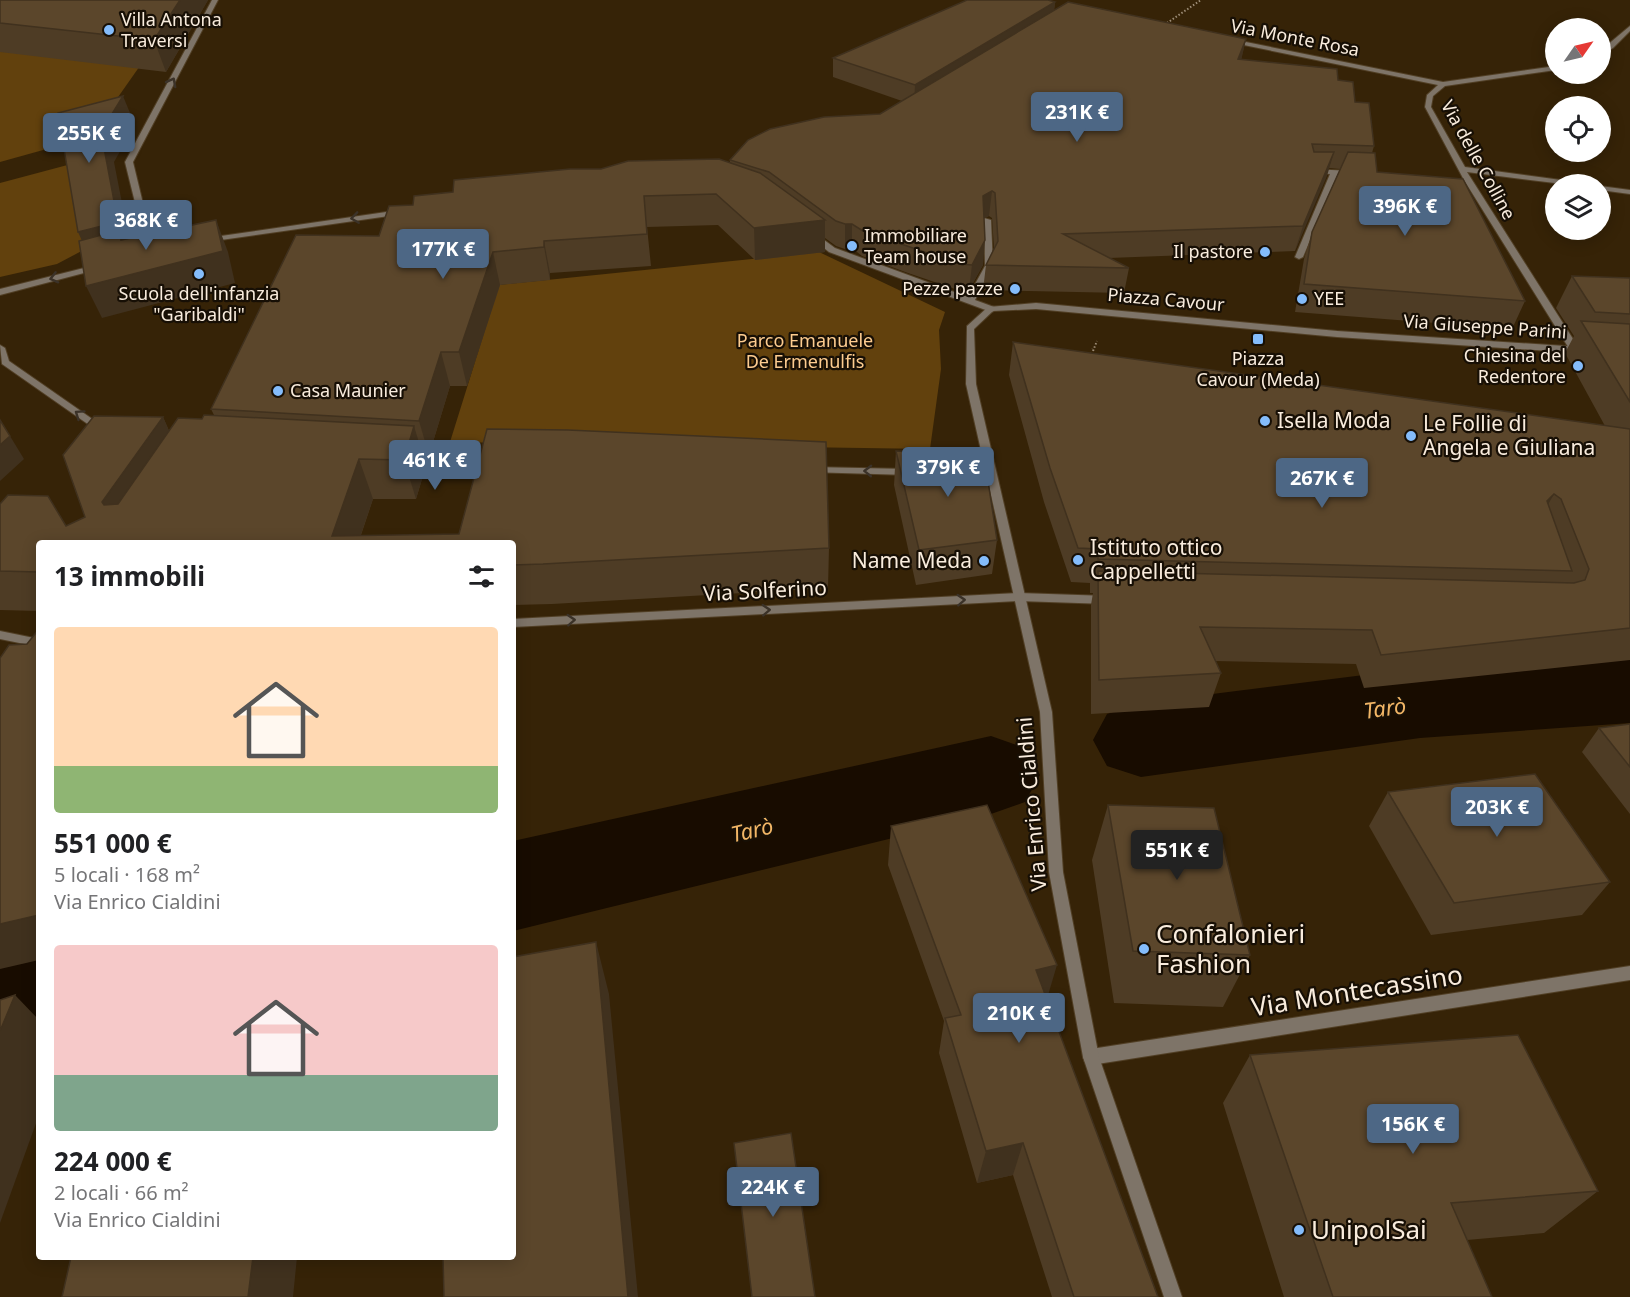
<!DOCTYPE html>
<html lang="it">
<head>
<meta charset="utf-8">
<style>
  :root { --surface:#fff; --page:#f6f6f6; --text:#202124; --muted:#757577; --accent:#4d6785 }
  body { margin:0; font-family:"Noto Sans",sans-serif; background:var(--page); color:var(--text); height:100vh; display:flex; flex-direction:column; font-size:22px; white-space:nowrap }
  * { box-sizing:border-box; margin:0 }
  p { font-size:20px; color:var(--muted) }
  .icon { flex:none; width:33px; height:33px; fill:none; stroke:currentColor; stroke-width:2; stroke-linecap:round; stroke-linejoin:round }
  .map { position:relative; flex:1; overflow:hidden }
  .sheet { position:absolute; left:36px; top:540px; width:480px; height:720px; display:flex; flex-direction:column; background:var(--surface); border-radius:6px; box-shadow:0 3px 15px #0003 }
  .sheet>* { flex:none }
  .needle { width:39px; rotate:56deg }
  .controls { position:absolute; left:1545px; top:18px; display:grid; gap:12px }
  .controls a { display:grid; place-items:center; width:66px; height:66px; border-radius:50%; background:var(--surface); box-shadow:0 3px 15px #0003; font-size:30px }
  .price { position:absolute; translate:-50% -51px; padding:0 14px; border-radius:6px; background:var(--accent); color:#fff; font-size:20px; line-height:39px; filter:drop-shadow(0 2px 3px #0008) }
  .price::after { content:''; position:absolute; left:50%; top:36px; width:18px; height:14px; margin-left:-9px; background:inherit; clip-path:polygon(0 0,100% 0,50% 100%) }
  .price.active { background:#222; color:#fff }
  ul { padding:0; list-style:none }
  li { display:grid; align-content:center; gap:12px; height:318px; padding:0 18px }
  li span { display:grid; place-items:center; height:186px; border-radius:6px; color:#555 }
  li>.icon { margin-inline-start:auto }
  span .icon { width:108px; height:108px; fill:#fffc; stroke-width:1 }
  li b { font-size:26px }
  h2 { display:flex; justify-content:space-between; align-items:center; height:72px; padding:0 18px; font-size:26px }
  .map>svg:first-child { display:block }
  .green { fill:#62410d }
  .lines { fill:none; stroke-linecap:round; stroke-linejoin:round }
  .river { fill:#180c00; fill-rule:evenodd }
  .minor-casing { stroke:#513f25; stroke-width:2 }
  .tertiary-casing { stroke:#513f25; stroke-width:2 }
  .path-far1 { stroke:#9c8c76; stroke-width:2; stroke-dasharray:1.5 2; stroke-linecap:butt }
  .path { stroke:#9c8c76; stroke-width:3; stroke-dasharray:2 4; stroke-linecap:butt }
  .minor { fill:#7e7468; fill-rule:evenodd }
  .tertiary { fill:#7e7468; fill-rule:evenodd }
  .wall { fill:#4e3c25 }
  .shaded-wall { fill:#40311e }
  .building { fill:#5b462b; stroke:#40311e; stroke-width:1.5 }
  .oneway { stroke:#3b3228 }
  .poi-dot { fill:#84bcfb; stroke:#170f05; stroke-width:2 }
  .labels { text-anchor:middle; stroke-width:4.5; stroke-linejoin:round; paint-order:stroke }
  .far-poi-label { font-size:18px; fill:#f9ecdd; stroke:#170f05; text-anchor:start }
  .far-street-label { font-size:18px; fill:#f9ecdd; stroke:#170f05 }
  .far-park-label { font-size:18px; fill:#fdcc8f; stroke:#170f05 }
  .poi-label { font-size:21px; fill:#f9ecdd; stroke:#170f05; text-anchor:start }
  .street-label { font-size:21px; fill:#f9ecdd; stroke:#170f05 }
  .water-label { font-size:22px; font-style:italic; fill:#f2b666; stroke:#170f05 }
  .near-poi-label { font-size:26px; fill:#f9ecdd; stroke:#170f05; text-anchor:start }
  .near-street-label { font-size:26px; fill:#f9ecdd; stroke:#170f05 }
</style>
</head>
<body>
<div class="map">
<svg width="1630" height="1297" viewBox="0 0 1630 1297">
  <rect width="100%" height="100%" fill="#362307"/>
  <!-- green -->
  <g class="green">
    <path d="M0 52 149 53 90 137 0 162Z"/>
    <path d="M75 163 86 224 125 217 127 227 57 264 0 277V183Z"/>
    <path d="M819 252 945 312 939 330 941 369 930 449 450 442 499 285Z"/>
  </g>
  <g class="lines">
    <!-- river -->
    <g class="river">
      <path d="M1630 655V723L1420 738 1141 777 1107 766 1093 740 1107 714 1141 703 1420 668Z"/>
      <path d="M991 736 1025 748 1040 775 1025 802 991 814 513 931V841Z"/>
      <path d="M39 944V1048L0 1058V952Z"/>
    </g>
    <!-- minor casing -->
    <g class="minor-casing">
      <g id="minor">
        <path d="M212 0H218L133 162 154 249 147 251 125 162Z"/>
        <path d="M1630 26V31L1613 48 1600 56V51Z"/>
        <path d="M1231 39 1443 82 1556 66V70L1445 86 1433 96 1431 107 1465 167 1576 182 1580 184H1563L1467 172 1580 350 1578 352H1572L1570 350 1464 180 1425 107 1427 95 1438 85 1229 42Z"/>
        <path d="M1310 169 1353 171 1357 173 1353 175 1338 174 1303 257 1299 259 1295 257 1330 174 1313 173H1310Z"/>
        <path d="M1600 186 1630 190V194L1600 190Z"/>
        <path d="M400 210H403V214L207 242 203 240 207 238Z"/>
        <path d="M984 218 991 220 993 266 975 300 994 307V311L991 312 829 252 809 236 816 234 835 248 968 297 985 266Z"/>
        <path d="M100 264 104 266 103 268 0 295V289Z"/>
        <path d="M0 345 5 348 9 361 98 423 107 425V429L92 427 2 364Z"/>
        <path d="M410 457 495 459 500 462 495 465 406 462V458Z"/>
        <path d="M812 467 908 469 913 472 908 475 808 472 807 470 808 468Z"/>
        <path d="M1019 593 1108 596 1114 600 1108 604 1019 601 513 627V619Z"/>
        <path d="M0 631 39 639V647L0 639Z"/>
        <path d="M1630 966V980L1091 1065 1085 1062 1083 1057 1085 1052 1091 1049Z"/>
      </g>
    </g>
    <!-- tertiary casing -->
    <g class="tertiary-casing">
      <path id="tertiary" d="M1036 303 1337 331 1581 347 1586 350 1581 353 1337 337 1036 309 993 311 974 329 976 384 1052 712 1063 872 1099 1057 1182 1297H1164L1083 1057 1049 872 1040 712 966 384 967 326 988 307Z"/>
    </g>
    <!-- path-far1 -->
    <g class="path-far1">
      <path d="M1164 25 1201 0"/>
      <path d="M1093 351 1097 341"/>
    </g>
    <!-- path -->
    <path class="path" d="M1091 355 1093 349"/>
    <!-- minor -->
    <use href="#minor" class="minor"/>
    <!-- tertiary -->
    <use href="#tertiary" class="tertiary"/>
  </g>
  <!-- wall -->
  <g class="wall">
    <path d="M0 0H208L166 72 0 52Z"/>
    <path d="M1055 2 1054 11 1246 39 1241 59 1338 80 1355 102 1374 146 1372 153 1377 172 1525 301 1512 329 1295 312 1304 259 1312 232 1340 169 1329 168 1295 251 1109 258 1129 268 1124 293 983 290 986 265 994 248 992 218 989 216 984 218 983 265 969 290H958L908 273 862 256 852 248 845 249 836 246 825 238V252L755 260 718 225 647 227 651 266 550 273V280L500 285 467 386H450L429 455H423L426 466 416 499H373L361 535 829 548 828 588 552 604 513 605V543H39V611L0 610V504L66 526 85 517 163 417 169 431 214 415 211 409 379 236 413 205 453 192 601 169 730 163V160L880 114 902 101 833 77V58Z"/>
    <path d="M1572 276 1630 278V660L1364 688 1356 664 1215 661 1221 673 1209 707 1091 714V605L1093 593H1090V583L1071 582 1044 502 1009 375 1013 342 1605 426 1565 353 1574 336 1556 308Z"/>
    <path d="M896 451 997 540 992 574 916 585 894 485Z"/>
    <path d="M1630 724V814L1582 752 1599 728Z"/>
    <path d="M1388 792 1610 882 1582 915 1431 935 1369 826Z"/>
    <path d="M1108 805 1250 955 1223 1007 1114 1003 1092 860Z"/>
    <path d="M891 826 1047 1000 1158 1297H1052L1013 1175 977 1183 939 1053 944 1021 888 865Z"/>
    <path d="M1250 1055 1598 1191 1544 1233 1467 1240 1492 1297H1284L1223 1103Z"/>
  </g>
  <!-- shaded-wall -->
  <g class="shaded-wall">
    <path d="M180 0H208L166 72 154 40Z"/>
    <path d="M1055 2 1053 20 914 105 915 85Z"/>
    <path d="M1246 39 1241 61 1238 59Z"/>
    <path d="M123 96 135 125 114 162 132 254 92 263 78 232 101 132Z"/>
    <path d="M1334 152 1327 176 1295 251 1303 226Z"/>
    <path d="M992 191 989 216 981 220 983 196Z"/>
    <path d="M216 220 228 252 235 283 102 318 86 286Z"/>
    <path d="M825 220V252L755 260 754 228Z"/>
    <path d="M845 224H852V248L845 249Z"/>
    <path d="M985 240 983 265 969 290 972 265Z"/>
    <path d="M544 241 550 273V280L544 247Z"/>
    <path d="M493 252 500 285 467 386 459 352Z"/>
    <path d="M441 352 450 386 429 455 419 421Z"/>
    <path d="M163 417 181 457 124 542 102 502Z"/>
    <path d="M414 426 426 466 416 499 404 460Z"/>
    <path d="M10 436 24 459 0 481V445Z"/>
    <path d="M359 459 373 499 358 543 332 536Z"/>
    <path d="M1554 494 1535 528 1547 501Z"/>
    <path d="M39 915V960L0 969V924Z"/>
    <path d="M596 942 609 994 638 1297H628Z"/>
    <path d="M1057 965 1046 1002 1036 970Z"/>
    <path d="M15 995 39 1020V1115L0 1223V1031Z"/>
    <path d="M1023 1143 1013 1175 977 1183 986 1151Z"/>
    <path d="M253 1257H297L293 1297H248Z"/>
  </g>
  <!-- building -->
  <g class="building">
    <path d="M0 0H180L154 40 0 23Z"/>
    <path d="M967 0H1048L1055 2 915 85 833 58Z"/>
    <path d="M1068 2 1246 39 1238 59 1337 69 1338 80 1353 82 1355 102 1369 103 1374 146 1312 144 1314 152H1334L1303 226 1063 234 1129 268 986 265 998 241 995 193 992 191 983 196 985 240 972 265 960 264 863 231 852 224H845L836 221 769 172 730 160 748 140 770 129 824 117 880 114Z"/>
    <path d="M123 96 101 132 118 222 78 232 58 113Z"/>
    <path d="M1348 152 1375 153 1377 172 1463 179 1525 301 1304 284 1312 232Z"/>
    <path d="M719 159 760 173 825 220 754 228 716 194 644 196 647 234 544 241V247L493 252 459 352H441L419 421 211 409 296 235 379 236 389 206 413 205 414 196 453 192 454 180 570 169H601L628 161Z"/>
    <path d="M216 220 223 251 86 286 79 241 120 230 121 240Z"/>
    <path d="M1572 276 1630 278V314L1595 312Z"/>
    <path d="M1581 321 1630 324V402Z"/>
    <path d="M1013 342 1630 429V628L1381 655 1372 630 1200 627 1221 673 1099 680 1098 571 1574 583 1585 580 1589 569 1561 499 1554 494 1547 501 1572 571 1098 559V549L1078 548 1050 468Z"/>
    <path d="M204 415 414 426 404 460 359 459 332 536 459 534 487 429 568 430 826 442 829 548 543 564 513 565V543H39V572L0 571V504L8 495 48 496 66 526 85 517 63 455 94 416 163 417 102 502 104 505 118 504 178 418 202 419Z"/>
    <path d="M0 420 10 436 0 445Z"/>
    <path d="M896 451 984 455 997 540 919 550Z"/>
    <path d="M39 629V915L0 924V658L9 645 27 644Z"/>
    <path d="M1630 724V767L1599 728Z"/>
    <path d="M1535 774 1610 882 1454 903 1388 792Z"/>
    <path d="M987 805 1057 965 1036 970 1158 1297H1074L1023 1143 986 1151 945 1018 961 1015 891 826Z"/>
    <path d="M1108 805 1214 808 1250 955 1133 951Z"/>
    <path d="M596 942 628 1297H444L443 1257H513V957Z"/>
    <path d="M15 995 0 1031V1000Z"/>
    <path d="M1518 1035 1598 1191 1451 1203 1492 1297H1333L1250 1055Z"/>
    <path d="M791 1133 815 1297H752L734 1143Z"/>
    <path d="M71 1257H253L248 1297H62Z"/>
  </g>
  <!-- one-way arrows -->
  <defs><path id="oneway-chevron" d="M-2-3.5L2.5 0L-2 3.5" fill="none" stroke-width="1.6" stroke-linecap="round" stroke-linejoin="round" transform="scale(1.5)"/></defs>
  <g class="oneway">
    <use href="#oneway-chevron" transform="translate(172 82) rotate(-62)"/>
    <use href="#oneway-chevron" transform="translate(355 218) rotate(172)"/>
    <use href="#oneway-chevron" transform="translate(54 278) rotate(166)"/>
    <use href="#oneway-chevron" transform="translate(79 414) rotate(-145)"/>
    <use href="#oneway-chevron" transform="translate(868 471) rotate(-179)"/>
    <use href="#oneway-chevron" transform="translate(961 600) rotate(-3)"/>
    <use href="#oneway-chevron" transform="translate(766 610) rotate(-3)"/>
    <use href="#oneway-chevron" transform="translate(571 620) rotate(-3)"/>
  </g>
  <!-- markers -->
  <g class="poi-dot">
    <circle cx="109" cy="30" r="6"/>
    <circle cx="852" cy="246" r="6"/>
    <circle cx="1265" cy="252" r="6"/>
    <circle cx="199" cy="274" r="6"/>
    <circle cx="1015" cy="289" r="6"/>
    <circle cx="1302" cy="299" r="6"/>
    <rect x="1252" y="333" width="12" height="12" rx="3"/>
    <circle cx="1578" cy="366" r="6"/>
    <circle cx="278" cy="391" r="6"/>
    <circle cx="1265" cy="421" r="6"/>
    <circle cx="1411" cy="436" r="6"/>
    <circle cx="1078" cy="560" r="6"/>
    <circle cx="984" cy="561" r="6"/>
    <circle cx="1144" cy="949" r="6"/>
    <circle cx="1299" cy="1230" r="6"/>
  </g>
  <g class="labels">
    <!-- far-poi labels -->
    <g class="far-poi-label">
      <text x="121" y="26">Villa Antona<tspan x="121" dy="21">Traversi</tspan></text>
      <text x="864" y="242">Immobiliare<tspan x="864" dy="21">Team house</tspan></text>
      <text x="1253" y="258" text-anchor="end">Il pastore</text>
      <text x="1003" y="295" text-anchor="end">Pezze pazze</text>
      <text x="199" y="300" text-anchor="middle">Scuola dell'infanzia<tspan x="199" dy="21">"Garibaldi"</tspan></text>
      <text x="1314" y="305">YEE</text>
      <text x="1566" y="362" text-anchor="end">Chiesina del<tspan x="1566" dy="21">Redentore</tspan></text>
      <text x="1258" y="365" text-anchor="middle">Piazza<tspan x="1258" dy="21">Cavour (Meda)</tspan></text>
      <text x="290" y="397">Casa Maunier</text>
    </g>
    <!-- far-street labels -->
    <g class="far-street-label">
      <text transform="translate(1295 38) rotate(11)" y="6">Via Monte Rosa</text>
      <text transform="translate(1478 160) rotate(61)" y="6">Via delle Colline</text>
      <text transform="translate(1166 300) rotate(5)" y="6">Piazza Cavour</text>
      <text transform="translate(1485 327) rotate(4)" y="6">Via Giuseppe Parini</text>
    </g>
    <!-- far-park labels -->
    <g class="far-park-label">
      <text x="805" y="347">Parco Emanuele<tspan x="805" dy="21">De Ermenulfis</tspan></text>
    </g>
    <!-- poi labels -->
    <g class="poi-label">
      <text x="1277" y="428">Isella Moda</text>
      <text x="1423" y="431">Le Follie di<tspan x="1423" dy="24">Angela e Giuliana</tspan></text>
      <text x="1090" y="555">Istituto ottico<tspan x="1090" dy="24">Cappelletti</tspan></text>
      <text x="972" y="568" text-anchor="end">Name Meda</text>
    </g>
    <!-- street labels -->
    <g class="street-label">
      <text transform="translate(765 591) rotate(-3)" y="7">Via Solferino</text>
      <text transform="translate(1032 804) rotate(-95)" y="7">Via Enrico Cialdini</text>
    </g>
    <!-- water labels -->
    <g class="water-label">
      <text transform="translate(1385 708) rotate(-8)" y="8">Tarò</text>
      <text transform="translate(752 830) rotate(-13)" y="8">Tarò</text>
    </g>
    <!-- near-poi labels -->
    <g class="near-poi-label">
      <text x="1156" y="943">Confalonieri<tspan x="1156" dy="30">Fashion</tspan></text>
      <text x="1311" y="1239">UnipolSai</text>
    </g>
    <!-- near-street labels -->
    <g class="near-street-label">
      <text transform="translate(1357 991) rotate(-9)" y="9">Via Montecassino</text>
    </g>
  </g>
</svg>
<div class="controls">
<a><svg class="needle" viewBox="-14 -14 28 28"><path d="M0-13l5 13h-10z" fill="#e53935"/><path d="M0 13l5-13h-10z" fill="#757577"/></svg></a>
<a><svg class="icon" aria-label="locate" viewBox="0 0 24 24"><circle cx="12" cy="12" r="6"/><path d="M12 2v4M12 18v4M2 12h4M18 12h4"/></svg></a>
<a><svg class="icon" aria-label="layers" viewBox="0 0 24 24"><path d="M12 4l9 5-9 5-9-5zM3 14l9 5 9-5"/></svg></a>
</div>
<b class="price" style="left:1077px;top:143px">231K €</b>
<b class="price" style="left:89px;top:164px">255K €</b>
<b class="price" style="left:1405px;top:237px">396K €</b>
<b class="price" style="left:146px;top:251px">368K €</b>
<b class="price" style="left:443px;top:280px">177K €</b>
<b class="price" style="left:435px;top:491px">461K €</b>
<b class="price" style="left:948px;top:498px">379K €</b>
<b class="price" style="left:1322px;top:509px">267K €</b>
<b class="price" style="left:1497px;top:838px">203K €</b>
<b class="price active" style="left:1177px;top:881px">551K €</b>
<b class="price" style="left:1019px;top:1044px">210K €</b>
<b class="price" style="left:1413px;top:1155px">156K €</b>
<b class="price" style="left:773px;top:1218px">224K €</b>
<section class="sheet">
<h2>13 immobili<svg class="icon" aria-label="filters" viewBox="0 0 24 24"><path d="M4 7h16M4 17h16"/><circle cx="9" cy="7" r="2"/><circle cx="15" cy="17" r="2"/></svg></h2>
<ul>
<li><span style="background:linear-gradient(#ffd9b3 75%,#8fb573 0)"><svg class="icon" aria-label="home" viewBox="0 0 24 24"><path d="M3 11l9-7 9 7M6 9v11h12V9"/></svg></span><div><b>551 000 €</b><p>5 locali · 168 m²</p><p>Via Enrico Cialdini</p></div></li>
<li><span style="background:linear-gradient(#f6c9c9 70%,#7fa58c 0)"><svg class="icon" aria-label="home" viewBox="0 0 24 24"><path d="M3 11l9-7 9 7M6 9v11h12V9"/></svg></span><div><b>224 000 €</b><p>2 locali · 66 m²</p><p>Via Enrico Cialdini</p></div></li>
</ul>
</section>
</div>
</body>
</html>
